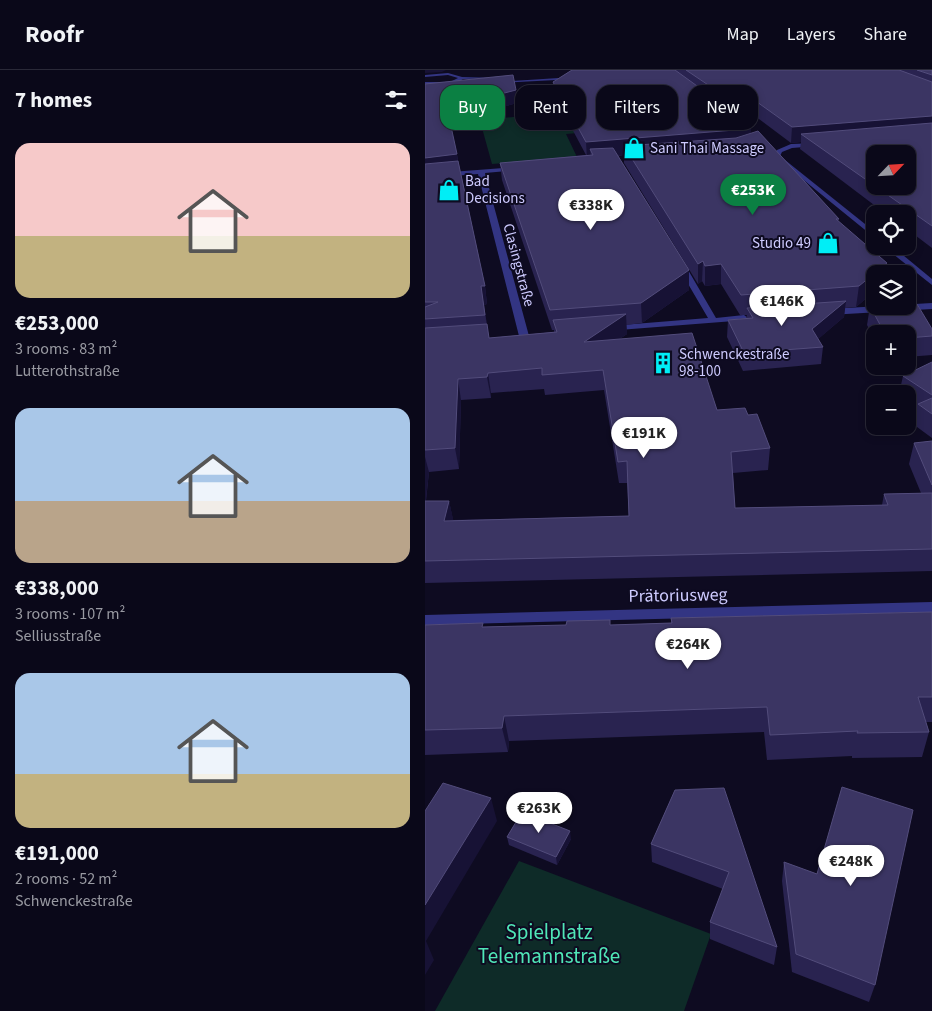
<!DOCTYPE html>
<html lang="en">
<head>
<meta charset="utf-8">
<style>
  :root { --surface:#0a0819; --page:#181626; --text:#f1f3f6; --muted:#999aa2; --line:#2a2938; --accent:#0b8043 }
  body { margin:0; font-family:"Source Sans 3",sans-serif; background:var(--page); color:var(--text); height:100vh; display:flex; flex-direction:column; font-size:19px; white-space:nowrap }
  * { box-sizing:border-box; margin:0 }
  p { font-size:16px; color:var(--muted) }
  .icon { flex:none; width:28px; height:28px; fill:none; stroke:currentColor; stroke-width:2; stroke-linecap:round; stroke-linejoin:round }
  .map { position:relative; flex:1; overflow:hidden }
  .drawer { display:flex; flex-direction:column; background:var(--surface); width:425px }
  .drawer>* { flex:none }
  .banner { position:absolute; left:15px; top:15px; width:416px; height:45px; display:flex; gap:10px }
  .needle { width:32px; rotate:65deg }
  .tools { position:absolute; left:441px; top:75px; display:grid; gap:10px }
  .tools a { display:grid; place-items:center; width:50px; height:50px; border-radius:10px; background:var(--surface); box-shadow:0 2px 8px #0003,0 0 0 1px var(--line); font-size:25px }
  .price { position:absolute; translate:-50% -42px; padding:0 11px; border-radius:18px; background:#fff; color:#222; font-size:16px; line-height:32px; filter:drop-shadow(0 1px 2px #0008) }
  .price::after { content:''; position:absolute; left:50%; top:30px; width:15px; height:11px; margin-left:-8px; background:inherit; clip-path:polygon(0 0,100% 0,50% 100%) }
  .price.selected { background:var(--accent); color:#fff }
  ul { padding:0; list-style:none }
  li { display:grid; align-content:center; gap:10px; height:265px; padding:0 15px }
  li span { display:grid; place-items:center; height:155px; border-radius:15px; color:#555 }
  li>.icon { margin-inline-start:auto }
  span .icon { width:90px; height:90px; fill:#fffc; stroke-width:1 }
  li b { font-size:21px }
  h2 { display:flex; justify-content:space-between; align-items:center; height:60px; padding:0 15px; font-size:21px }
  .tag { padding:0 18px; border-radius:15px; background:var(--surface); box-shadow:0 2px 8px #0003,0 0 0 1px var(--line); font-size:18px; line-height:45px }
  .tag.selected { background:var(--accent); color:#fff }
  header { display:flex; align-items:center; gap:30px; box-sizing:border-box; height:70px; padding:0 25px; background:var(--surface); border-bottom:1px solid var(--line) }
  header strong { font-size:24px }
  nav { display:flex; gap:28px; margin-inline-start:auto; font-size:18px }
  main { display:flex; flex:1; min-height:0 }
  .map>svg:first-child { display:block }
  .green { fill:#0e2b28 }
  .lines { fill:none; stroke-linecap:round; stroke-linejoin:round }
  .minor { fill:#333583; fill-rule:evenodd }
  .tertiary { fill:#333583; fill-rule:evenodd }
  .wall { fill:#292350; fill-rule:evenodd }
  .shaded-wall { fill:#171235 }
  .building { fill:#3b3563; stroke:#524c7b }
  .labels { text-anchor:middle; stroke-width:4; stroke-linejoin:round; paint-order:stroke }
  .far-poi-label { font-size:15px; fill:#cecbff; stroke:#0e0b21; text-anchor:start }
  .far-street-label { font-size:15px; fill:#cecbff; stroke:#0e0b21 }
  .street-label { font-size:18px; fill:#cecbff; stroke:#0e0b21 }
  .near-park-label { font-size:21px; fill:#50e6b7; stroke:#0e0b21 }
</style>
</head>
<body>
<header>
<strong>Roofr</strong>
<nav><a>Map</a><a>Layers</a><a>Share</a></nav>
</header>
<main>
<section class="drawer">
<h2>7 homes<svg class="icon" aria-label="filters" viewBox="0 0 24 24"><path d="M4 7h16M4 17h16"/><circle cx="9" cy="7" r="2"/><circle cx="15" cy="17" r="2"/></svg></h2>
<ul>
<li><span style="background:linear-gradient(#f6c9c9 60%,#c2b280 0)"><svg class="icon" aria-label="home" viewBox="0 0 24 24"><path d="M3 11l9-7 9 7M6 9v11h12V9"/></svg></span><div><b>€253,000</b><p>3 rooms · 83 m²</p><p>Lutterothstraße</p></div></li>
<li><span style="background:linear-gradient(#a9c7e8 60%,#b9a48a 0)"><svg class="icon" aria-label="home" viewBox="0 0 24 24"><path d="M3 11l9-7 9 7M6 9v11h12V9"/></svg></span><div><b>€338,000</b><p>3 rooms · 107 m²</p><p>Selliusstraße</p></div></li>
<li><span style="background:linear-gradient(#a9c7e8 65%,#c2b280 0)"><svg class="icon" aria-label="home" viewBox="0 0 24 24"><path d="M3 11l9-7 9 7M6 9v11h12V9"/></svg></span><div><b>€191,000</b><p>2 rooms · 52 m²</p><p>Schwenckestraße</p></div></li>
</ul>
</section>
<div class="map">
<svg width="507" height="941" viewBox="0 0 507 941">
  <rect width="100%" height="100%" fill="#0e0b21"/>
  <!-- green -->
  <g class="green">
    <path d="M173 39 197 59 141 64 152 87 67 94 57 58 67 49Z"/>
    <path d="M94 791 286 864 259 941H10Z"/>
  </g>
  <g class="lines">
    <!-- minor -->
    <g class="minor">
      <path d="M394 73 392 76 367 78 357 82 355 86 450 162V168L349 86 352 80 366 74Z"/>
      <path d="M92 97 94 100 60 103 104 266 99 269 94 266 53 104 0 108V104Z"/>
      <path d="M458 176H467L507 209V215Z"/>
      <path d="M253 193H259L291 248 319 245 323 248 322 250 181 261V257L184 256 283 248 252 195Z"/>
      <path d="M507 233V239L404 245 400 242 404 239Z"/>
      <path d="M507 532V542L0 555V545Z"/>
    </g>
    <!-- tertiary -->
    <g class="tertiary">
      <path d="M23 3 37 7 71 8 38 9 26 16H0V12H25L33 8 23 5 0 7V5Z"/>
      <path d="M149 7 151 9 74 13 72 12Z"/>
    </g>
  </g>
  <!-- wall -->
  <g class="wall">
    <path d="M147 0H507V178L482 159V144H461L375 79 376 72 366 73 310 31 304 38 326 55V63L414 149 413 151 450 204V221L431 237 420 238 419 247 393 269 398 277 396 294 318 301 302 267 303 250 321 248 322 245H315L296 214 280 216 277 211 273 214 199 93V85L193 86 264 200V220L217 253 201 255 202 264 193 270 292 340 323 345 345 378 343 400 308 403 310 438 457 435 459 424 496 423 484 394 489 373 507 371V501L0 513V14L91 20 92 33 25 52 60 216 62 234 59 235 64 268 129 262V260H127L77 110 75 93 161 85 130 27 128 12ZM119 319 120 325 179 320 194 413H202L204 446 28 450 24 431H1L4 402 34 399 36 330 66 328V323Z"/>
    <path d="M445 236 507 259V285L482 287V264H450V270L442 255Z"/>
    <path d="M507 292V368L488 354 492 338 482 332V324H474L478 306Z"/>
    <path d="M507 542V652H501L504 662 497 687 427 688V686L342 690 339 662 84 671 83 682 0 685V555L59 557 185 555 246 553V548Z"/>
    <path d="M250 720 352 877 349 895 285 869V852L298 819 227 792 226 774Z"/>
    <path d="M82 767 146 769 132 795 84 775Z"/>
    <path d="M359 792 450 915 444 932 367 902 357 811Z"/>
  </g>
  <!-- shaded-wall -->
  <g class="shaded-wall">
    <path d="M0 0H21L17 2 0 3Z"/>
    <path d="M311 17 310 31 300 42 301 27Z"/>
    <path d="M91 20 92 33 24 52 22 38Z"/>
    <path d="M507 46V61L376 64V72L366 73 367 57Z"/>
    <path d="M326 55V71L199 76V85L168 88V85L165 79 166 88 162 89 161 72Z"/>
    <path d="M32 84 34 99 0 104V88Z"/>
    <path d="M278 191 277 211 273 214V194Z"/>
    <path d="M462 193 461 204H450V221L431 237 434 216Z"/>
    <path d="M296 194V214L280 216V196Z"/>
    <path d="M264 200V220L217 253 216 233Z"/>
    <path d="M56 216H60L62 234 59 235 63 264Z"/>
    <path d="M421 231 419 247 385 276 387 259Z"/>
    <path d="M201 244 202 264 161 292 159 272Z"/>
    <path d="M63 303 66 323V328L62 307Z"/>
    <path d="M33 309 36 330 34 399 30 378Z"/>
    <path d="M0 387 4 402 0 437Z"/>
    <path d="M24 431 29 453 19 451Z"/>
    <path d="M79 646 84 671 83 682 77 658Z"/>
    <path d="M66 728 72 751 1 871 9 890 0 905V835Z"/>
    <path d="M145 761 146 769 132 795 131 787Z"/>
  </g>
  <!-- building -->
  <g class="building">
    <path d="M147 0H250L326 55 310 60 161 72 128 12Z"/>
    <path d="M261 0H474L507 12V46L367 57 311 17 301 27Z"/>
    <path d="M492 0H507V5Z"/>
    <path d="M88 5 91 20 22 38 32 84 0 88V14Z"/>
    <path d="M507 53V156L450 116H482V84H450V116L376 64Z"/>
    <path d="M333 61 414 149H411L462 193 434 216 316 225 296 194 280 196 278 191 273 194 199 76 311 68Z"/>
    <path d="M188 78 264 200 216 233 125 240 75 93 168 85 165 79Z"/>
    <path d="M33 91 60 216H56L60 245 0 249V237L13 232H0V94Z"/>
    <path d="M421 231 387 259 398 277 319 283 303 250 328 248 322 238Z"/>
    <path d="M492 234 507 259V266L482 268V264H460L445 236H482V235Z"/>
    <path d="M201 244 159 272 267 263 292 340 320 338 323 345 332 344 345 378 306 382 310 438 463 435 459 424 507 423V479L0 491V431H24L19 451 204 446 202 391 193 392 178 300 117 305V298L63 303 62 307 33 309 30 378 0 380V258L62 254 64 268 132 262 128 250Z"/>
    <path d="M507 292V325L478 306Z"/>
    <path d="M507 328V344L493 334Z"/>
    <path d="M507 371V415L489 373Z"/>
    <path d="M507 542V627H493L504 662 432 663 433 661 345 665 342 637 79 646 77 658 0 660V555L58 553 57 557 141 555 142 551 185 550V555L247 553 246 548Z"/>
    <path d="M18 713 66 728 0 835V741Z"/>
    <path d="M417 717 488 740 450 915 371 884 359 792 392 804Z"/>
    <path d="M299 718 352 877 285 852 304 802 226 774 250 720Z"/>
    <path d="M97 742 145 761 131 787 82 767Z"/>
  </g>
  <!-- icons -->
  <defs>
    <g id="shop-bare" transform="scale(1.725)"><path d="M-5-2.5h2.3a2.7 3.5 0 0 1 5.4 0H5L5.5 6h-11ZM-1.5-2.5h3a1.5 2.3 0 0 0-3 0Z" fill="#00eef6" stroke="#0e0b21" stroke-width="2.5" paint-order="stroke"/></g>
    <g id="building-bare" transform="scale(1.725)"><path d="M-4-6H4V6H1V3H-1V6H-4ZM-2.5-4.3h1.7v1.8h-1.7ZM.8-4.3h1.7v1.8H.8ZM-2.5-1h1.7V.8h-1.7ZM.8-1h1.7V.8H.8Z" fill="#00eef6" stroke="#0e0b21" stroke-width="2.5" paint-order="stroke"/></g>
  </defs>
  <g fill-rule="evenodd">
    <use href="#shop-bare" x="209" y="78"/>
    <use href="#shop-bare" x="24" y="120"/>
    <use href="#shop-bare" x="403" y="173"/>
    <use href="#building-bare" x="238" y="293"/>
  </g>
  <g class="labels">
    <!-- far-poi labels -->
    <g class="far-poi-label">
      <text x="225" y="83">Sani Thai Massage</text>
      <text x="40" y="116">Bad<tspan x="40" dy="17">Decisions</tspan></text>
      <text x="386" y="178" text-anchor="end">Studio 49</text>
      <text x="254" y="289">Schwenckestraße<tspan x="254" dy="17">98-100</tspan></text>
    </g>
    <!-- far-street labels -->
    <g class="far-street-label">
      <text transform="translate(94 195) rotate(75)" y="5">Clasingstraße</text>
    </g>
    <!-- street labels -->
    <g class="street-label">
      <text transform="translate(253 525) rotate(-1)" y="6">Prätoriusweg</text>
    </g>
    <!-- near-park labels -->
    <g class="near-park-label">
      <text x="124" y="869">Spielplatz<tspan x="124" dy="24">Telemannstraße</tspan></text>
    </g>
  </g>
</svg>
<div class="tools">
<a><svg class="needle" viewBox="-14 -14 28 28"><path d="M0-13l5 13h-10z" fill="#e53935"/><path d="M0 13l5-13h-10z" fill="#999aa2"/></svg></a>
<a><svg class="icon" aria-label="locate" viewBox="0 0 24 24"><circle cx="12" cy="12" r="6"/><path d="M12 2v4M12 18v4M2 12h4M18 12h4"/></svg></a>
<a><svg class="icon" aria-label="layers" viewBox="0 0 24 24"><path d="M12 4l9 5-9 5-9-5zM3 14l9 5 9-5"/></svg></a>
<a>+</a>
<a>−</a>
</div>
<b class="price selected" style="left:328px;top:146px">€253K</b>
<b class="price" style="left:166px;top:161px">€338K</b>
<b class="price" style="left:357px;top:257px">€146K</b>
<b class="price" style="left:219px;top:389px">€191K</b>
<b class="price" style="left:263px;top:600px">€264K</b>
<b class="price" style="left:114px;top:764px">€263K</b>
<b class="price" style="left:426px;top:817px">€248K</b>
<div class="banner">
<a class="tag selected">Buy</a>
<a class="tag">Rent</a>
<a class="tag">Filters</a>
<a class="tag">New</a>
</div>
</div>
</main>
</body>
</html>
